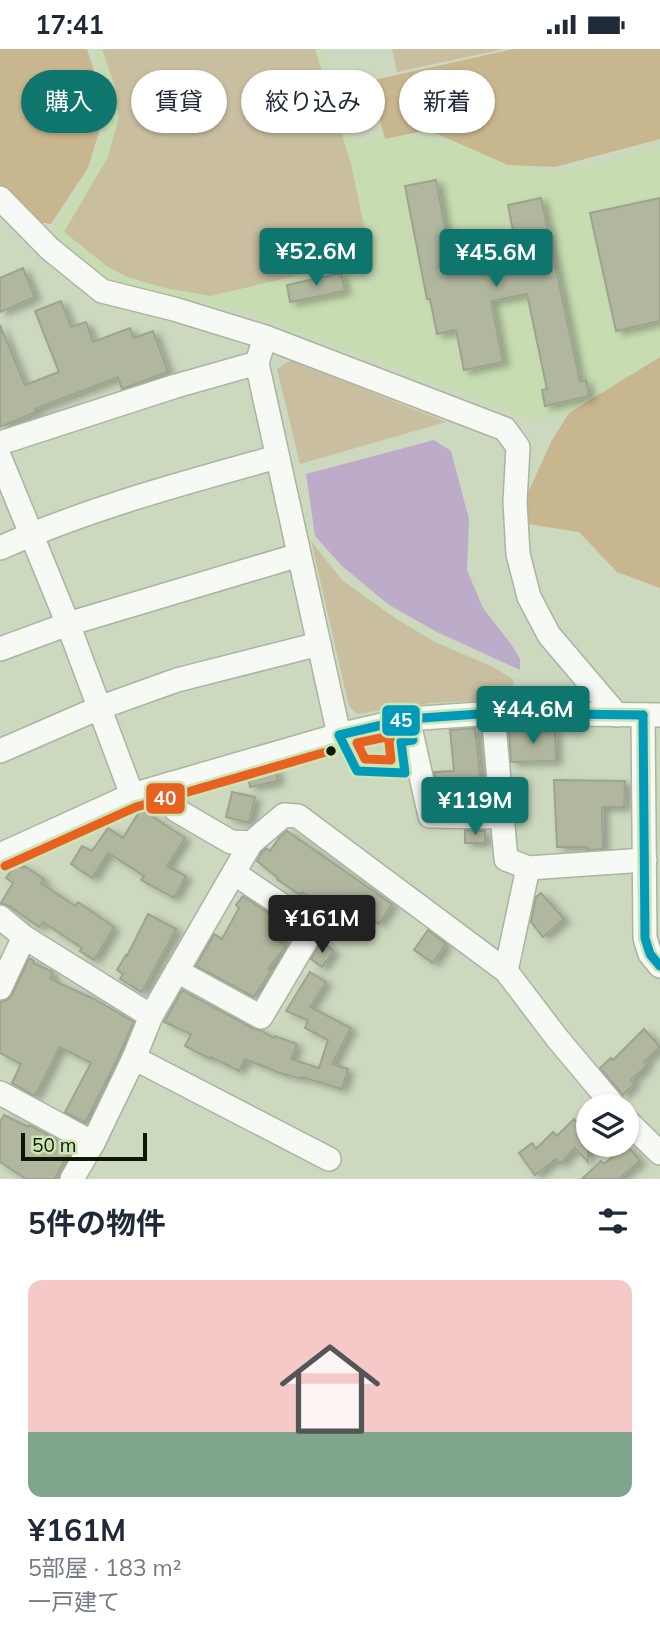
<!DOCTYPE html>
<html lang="ja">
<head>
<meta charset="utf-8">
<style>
  :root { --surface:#fff; --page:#f2f2f3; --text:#1f2937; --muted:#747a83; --accent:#0f766e }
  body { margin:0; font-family:Mulish,"Noto Sans JP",sans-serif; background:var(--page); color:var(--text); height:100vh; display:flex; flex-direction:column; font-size:26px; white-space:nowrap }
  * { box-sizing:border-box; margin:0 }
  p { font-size:23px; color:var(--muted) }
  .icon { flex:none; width:38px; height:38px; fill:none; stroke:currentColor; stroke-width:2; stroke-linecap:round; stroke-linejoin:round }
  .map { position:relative; height:1130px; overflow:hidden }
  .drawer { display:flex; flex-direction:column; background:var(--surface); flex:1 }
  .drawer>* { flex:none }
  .guide { position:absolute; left:21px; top:21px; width:620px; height:63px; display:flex; gap:14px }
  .tools { position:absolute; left:576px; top:1045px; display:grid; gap:14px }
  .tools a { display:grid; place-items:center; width:63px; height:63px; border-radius:50%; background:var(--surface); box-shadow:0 2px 5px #0004; font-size:35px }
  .scale { position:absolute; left:21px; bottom:18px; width:126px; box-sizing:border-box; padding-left:7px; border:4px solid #0f1605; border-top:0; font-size:19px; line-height:24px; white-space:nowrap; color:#0f1605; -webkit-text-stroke:5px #cde4b4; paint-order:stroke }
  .price { position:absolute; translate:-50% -60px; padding:0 16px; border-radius:7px; background:var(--accent); color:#fff; font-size:23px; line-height:46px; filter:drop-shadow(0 2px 4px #0008) }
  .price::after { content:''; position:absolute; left:50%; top:42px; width:21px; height:16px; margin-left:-10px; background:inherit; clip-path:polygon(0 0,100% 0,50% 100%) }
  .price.current { background:#222; color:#fff }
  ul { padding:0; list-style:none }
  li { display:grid; align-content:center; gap:14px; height:371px; padding:0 28px }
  li span { display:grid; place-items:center; height:217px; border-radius:14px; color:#555 }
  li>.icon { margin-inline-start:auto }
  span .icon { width:126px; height:126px; fill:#fffc; stroke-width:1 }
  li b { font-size:30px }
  h2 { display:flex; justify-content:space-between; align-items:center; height:84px; padding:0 28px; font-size:30px }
  .chip { padding:0 24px; border-radius:32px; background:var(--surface); box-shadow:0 2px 5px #0004; font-size:24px; line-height:63px }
  .chip.current { background:var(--accent); color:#fff }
  .status { display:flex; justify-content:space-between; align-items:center; height:49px; padding:0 35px; background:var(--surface); direction:ltr }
  .status svg { height:19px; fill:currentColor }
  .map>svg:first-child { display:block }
  .built { fill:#c8dcb2 }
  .green { fill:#c9bea0 }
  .forest { fill:#c8b68f }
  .water { fill:#bcacca }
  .building { fill:#b1b79f; stroke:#9da38e; stroke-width:2; filter:url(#shadow) }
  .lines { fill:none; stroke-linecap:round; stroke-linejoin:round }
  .minor-casing { stroke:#aab49f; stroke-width:26 }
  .minor { stroke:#f7f9f5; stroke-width:23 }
  .bus-1-casing { stroke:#cde4b4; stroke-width:14 }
  .bus-2-casing { stroke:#cde4b4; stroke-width:14 }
  .bus-1 { stroke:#029aba; stroke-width:9 }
  .bus-2 { stroke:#e76121; stroke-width:9 }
  .bus-dot { fill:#0f1605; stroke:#cde4b4; stroke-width:2.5 }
  .line-badge { stroke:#cde4b4; stroke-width:2.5 }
  .badge-label { font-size:19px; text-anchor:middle; font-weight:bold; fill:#fff }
</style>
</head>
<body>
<div class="status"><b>17:41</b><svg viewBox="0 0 49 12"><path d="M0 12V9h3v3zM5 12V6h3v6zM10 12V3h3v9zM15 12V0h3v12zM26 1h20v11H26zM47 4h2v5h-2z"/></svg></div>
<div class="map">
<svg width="660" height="1130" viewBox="0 0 660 1130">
  <defs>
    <filter id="shadow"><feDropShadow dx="6" dy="3.5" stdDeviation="3.5" flood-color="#0004"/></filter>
  </defs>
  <rect width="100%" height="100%" fill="#ccd9bf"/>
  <!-- built -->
  <path class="built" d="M94 0H320L352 97 380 87 431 89 549 124 586 119 660 98V307L577 368 531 370 245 263 133 238 104 225 52 184 94 114 107 77V47Z"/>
  <!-- green -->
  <g class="green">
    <path d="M102 0H315L351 115 371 209 210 247 165 239 127 228 108 218 64 183 108 108 119 67 114 35Z"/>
    <path d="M392 0H504L397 23Z"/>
    <path d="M291 311 446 373 300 415 277 320Z"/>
    <path d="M311 492 342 531 398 571 435 593 491 617 513 630 514 653 472 652 430 654 357 665 349 657Z"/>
  </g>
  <!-- forest -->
  <g class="forest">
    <path d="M0 0H87L106 60 88 119 51 175 0 168Z"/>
    <path d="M513 0H660V90L555 118 508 116 428 81 385 90 369 32Z"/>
    <path d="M660 308V539L617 523 579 483 528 475 527 446 552 391 569 364Z"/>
  </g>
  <!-- water -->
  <path class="water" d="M434 391 451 402 469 470 467 521 483 559 511 595 520 610V621L437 583 389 556 342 517 315 487 306 425Z"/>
  <!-- building -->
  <g class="building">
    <path d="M436 131 447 190 469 186 472 206 516 197 508 156 541 149 580 333 586 331 589 347 545 357 542 341 547 340 527 245 491 252 503 313 464 321 456 281 437 285 430 250H427L405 137Z"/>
    <path d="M660 149V272L616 282 590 164Z"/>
    <path d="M23 219 35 248 0 263V229Z"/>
    <path d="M341 224 345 242 290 253 287 236Z"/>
    <path d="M61 252 71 278 86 273 93 293 130 279 134 289 153 282 168 323 122 340 118 328 35 360 36 363 0 378V276L25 336 59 323 35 262Z"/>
    <path d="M475 679 482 745 485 744 486 754 460 753V749L440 750 434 723 454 722 450 681Z"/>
    <path d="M555 681 556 712 511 713 509 682Z"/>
    <path d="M275 719 278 732 250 738 248 727Z"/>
    <path d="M554 731 625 732 624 758H602L603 800 587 801V798H557Z"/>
    <path d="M232 743 255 748 249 774 226 768Z"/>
    <path d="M141 760 185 789 167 817 186 827 174 849 141 831 144 827 108 804 92 829 71 815 82 797 92 802 108 779 123 789Z"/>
    <path d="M465 781 485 782V794H465Z"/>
    <path d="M287 782 392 855 379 875 339 847 330 861 302 843 300 846 277 830 278 829 257 812 262 803 266 799 270 802 279 789Z"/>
    <path d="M16 815 23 819 24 817 44 830 41 834 75 857 78 853 114 878 94 911 80 902 82 899 43 873 39 878 9 857 1 854 13 834 6 829Z"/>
    <path d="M541 844 564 870 543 888 531 873 536 848Z"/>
    <path d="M243 847 289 878 279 892 286 897 268 920 271 922 254 948 196 917 214 885 222 890 239 859 236 856Z"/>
    <path d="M148 865 176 880 142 943 120 930 123 925 117 921 126 906 127 907Z"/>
    <path d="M428 881 446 895 433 914 414 901Z"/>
    <path d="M321 893 334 902 322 918 311 910Z"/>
    <path d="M29 909 34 912 33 914 53 923 50 930 94 950 134 973 115 1015 85 1074 65 1063 91 1014 60 998 35 1047 12 1034 21 1015 0 1004V953L7 951 12 946Z"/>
    <path d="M310 923 326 933 310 958 351 979 332 1015 348 1020 342 1040 302 1028V1030L285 1025V1026L245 1010 239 1022 211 1008 210 1010 185 997 191 985 164 973 182 941 254 980 262 982 274 989 275 987 297 995 291 1010 319 1019 328 991 305 979 308 971 286 962Z"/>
    <path d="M644 980 660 998 644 1013 647 1016 631 1031 634 1035 623 1046 600 1019 611 1009 613 1011Z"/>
    <path d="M4 1066 28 1078 29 1076 71 1098 55 1130H26L0 1113V1073Z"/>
    <path d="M574 1070 588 1086V1113L575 1099 560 1115 556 1110 535 1126 519 1104 532 1094 536 1100 553 1083 557 1087Z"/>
    <path d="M627 1096 640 1112 618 1130H582L601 1112 604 1115Z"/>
  </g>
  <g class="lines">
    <!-- minor casing -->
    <g class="minor-casing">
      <g id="minor">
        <path d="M0 149 50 200 102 242 174 260 265 288 505 380 518 398 515 453 518 505 529 548 549 586 617 666"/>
        <path d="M265 288 257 314 339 686"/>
        <path d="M0 394 176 337 257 314"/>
        <path d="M0 409 68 575 132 746"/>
        <path d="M0 499C89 459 184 434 277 408"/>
        <path d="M0 600 68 575 299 506"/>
        <path d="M493 664 506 810 528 819 645 811"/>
        <path d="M643 666 645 889 650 905 660 917"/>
        <path d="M408 670 430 767 501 768"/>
        <path d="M0 702 99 659 177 631 319 595"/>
        <path d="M170 735 176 761 231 793 251 794"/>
        <path d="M0 806 132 746 339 686 408 670 493 664 660 666"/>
        <path d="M0 868 24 888 151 967"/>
        <path d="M177 922 261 968 314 878 234 824"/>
        <path d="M506 922 528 819"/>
        <path d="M0 939 24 888"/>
        <path d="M134 1009 329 1110"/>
        <path d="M0 1044 93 1094"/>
        <path d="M626 1071 660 1104"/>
        <path d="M72 1130 93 1094 134 1009 151 967 251 794 284 766 298 767 506 922 557 989 614 1057"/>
      </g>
    </g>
    <!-- minor -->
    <use href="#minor" class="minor"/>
    <!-- bus-1 casing -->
    <g class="bus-1-casing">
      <g id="bus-1">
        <path d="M643 666 645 889 650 905 660 917"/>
        <path d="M408 670 413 691 401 693 405 724 357 722 339 686Z"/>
        <path d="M408 670 493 664 643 666"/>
      </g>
    </g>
    <!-- bus-2 casing -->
    <g class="bus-2-casing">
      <g id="bus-2">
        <path d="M391 687 389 693 391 711 365 710 357 694Z"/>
        <path d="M5 817 136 758 333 701"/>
      </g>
    </g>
    <!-- bus-1 -->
    <use href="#bus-1" class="bus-1"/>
    <!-- bus-2 -->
    <use href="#bus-2" class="bus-2"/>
  </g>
  <!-- markers -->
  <circle class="bus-dot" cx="331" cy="702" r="6"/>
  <g class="line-badge">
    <rect x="381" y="655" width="40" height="33" rx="7" fill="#029aba"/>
    <rect x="145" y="733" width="41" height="33" rx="7" fill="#e76121"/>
  </g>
  <g class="badge-label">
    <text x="401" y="678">45</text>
    <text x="165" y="756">40</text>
  </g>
</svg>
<div class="tools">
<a><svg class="icon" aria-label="layers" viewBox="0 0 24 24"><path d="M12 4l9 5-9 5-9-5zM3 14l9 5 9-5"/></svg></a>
</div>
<div class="scale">50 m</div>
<b class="price" style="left:316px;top:239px">¥52.6M</b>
<b class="price" style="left:496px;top:240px">¥45.6M</b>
<b class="price" style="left:533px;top:697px">¥44.6M</b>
<b class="price" style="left:475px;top:788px">¥119M</b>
<b class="price current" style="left:322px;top:906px">¥161M</b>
<div class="guide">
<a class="chip current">購入</a>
<a class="chip">賃貸</a>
<a class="chip">絞り込み</a>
<a class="chip">新着</a>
</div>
</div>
<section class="drawer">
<h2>5件の物件<svg class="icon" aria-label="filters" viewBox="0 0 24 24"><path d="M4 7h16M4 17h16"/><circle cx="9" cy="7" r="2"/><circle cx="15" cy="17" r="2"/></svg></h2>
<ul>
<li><span style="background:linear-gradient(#f6c9c9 70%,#7fa58c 0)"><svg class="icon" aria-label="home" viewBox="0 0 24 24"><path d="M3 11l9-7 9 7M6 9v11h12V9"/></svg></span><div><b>¥161M</b><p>5部屋 · 183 m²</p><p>一戸建て</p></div></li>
</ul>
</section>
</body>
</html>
